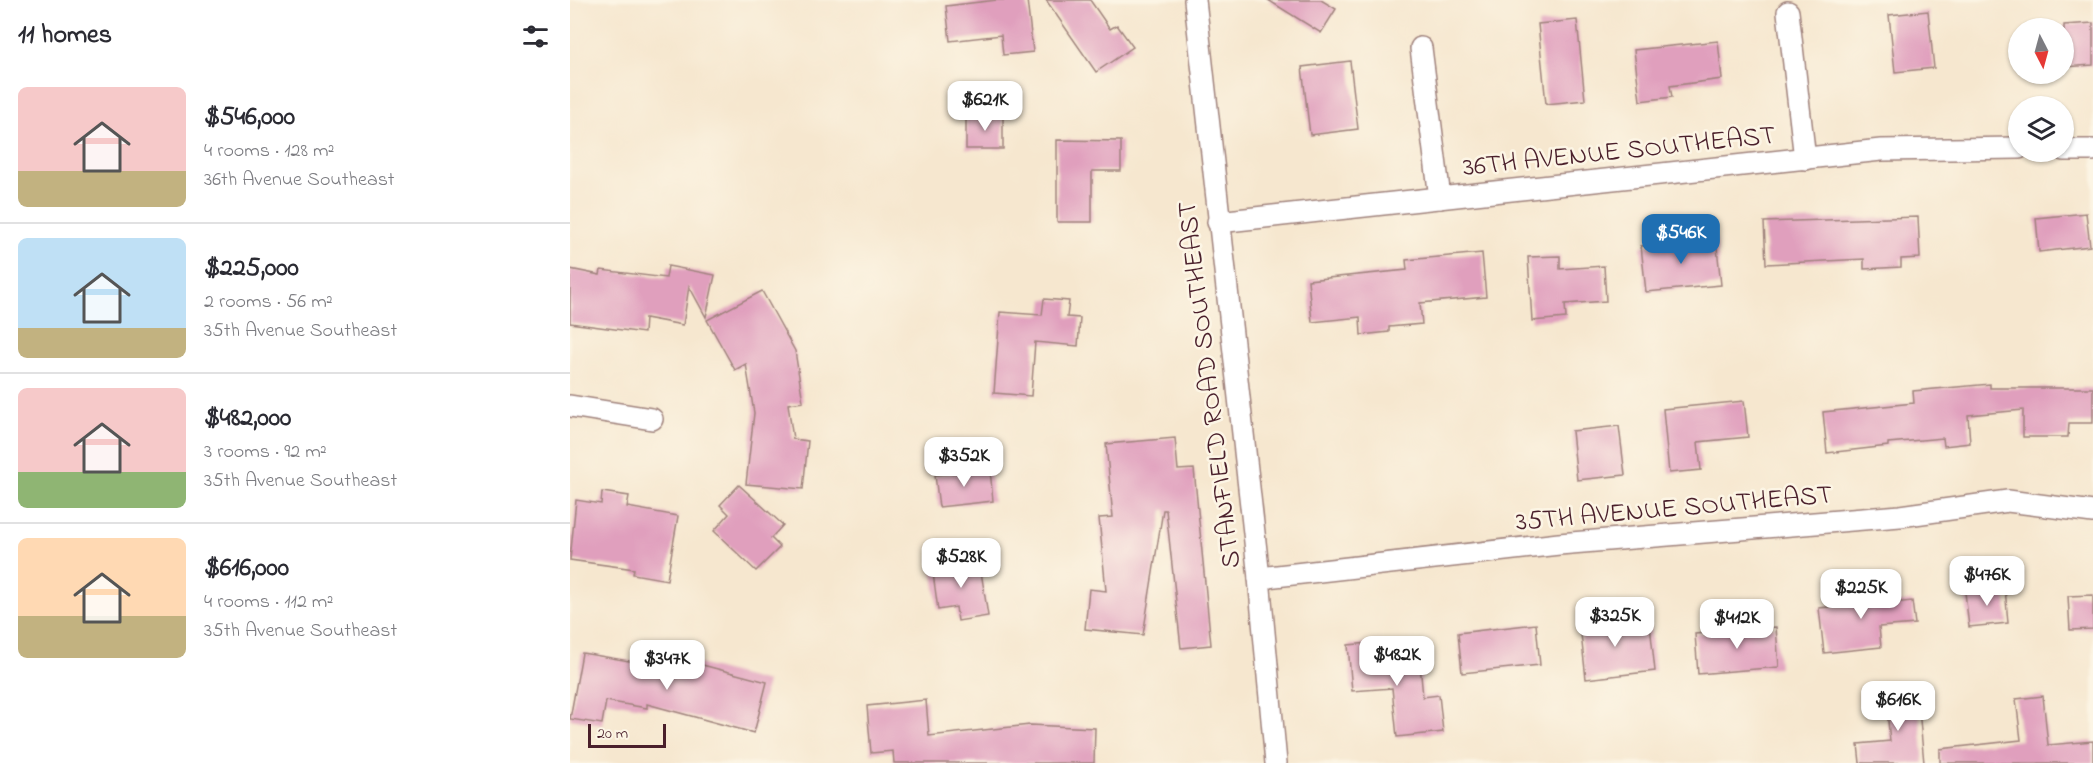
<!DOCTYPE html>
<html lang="en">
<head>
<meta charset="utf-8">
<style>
  :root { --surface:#fff; --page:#f2f2f3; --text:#2b2b33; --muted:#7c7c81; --line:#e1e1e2; --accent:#1f6fb2 }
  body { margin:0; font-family:"Indie Flower",sans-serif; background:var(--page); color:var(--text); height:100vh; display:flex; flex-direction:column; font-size:22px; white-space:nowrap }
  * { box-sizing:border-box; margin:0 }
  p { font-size:20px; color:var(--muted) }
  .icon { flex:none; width:33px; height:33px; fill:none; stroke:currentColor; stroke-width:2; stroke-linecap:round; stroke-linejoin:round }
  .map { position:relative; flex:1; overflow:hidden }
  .details { display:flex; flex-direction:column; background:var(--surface); width:570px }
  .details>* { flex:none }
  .needle { width:39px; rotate:174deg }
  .controls { position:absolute; left:1438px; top:18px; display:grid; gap:12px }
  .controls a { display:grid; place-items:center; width:66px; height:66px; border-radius:50%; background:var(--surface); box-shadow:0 2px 4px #0004; font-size:30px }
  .scale { position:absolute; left:18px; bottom:15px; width:78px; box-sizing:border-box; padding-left:6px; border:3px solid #4a1f2b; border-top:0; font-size:16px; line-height:21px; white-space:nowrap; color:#4a1f2b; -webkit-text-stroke:4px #fcf5e5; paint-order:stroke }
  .price { position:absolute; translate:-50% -51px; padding:0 14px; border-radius:12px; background:#fff; color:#222; font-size:20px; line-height:39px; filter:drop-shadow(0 2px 3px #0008) }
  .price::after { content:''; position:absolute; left:50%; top:36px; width:18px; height:14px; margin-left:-9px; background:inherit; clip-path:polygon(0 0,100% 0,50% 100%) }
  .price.on { background:var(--accent); color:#fff }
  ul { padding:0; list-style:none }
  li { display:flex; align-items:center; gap:18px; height:150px; padding:0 18px }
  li+li { border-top:2px solid var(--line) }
  li span { display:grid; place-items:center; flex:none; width:168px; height:120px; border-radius:9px; color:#555 }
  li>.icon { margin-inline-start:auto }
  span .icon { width:72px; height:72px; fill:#fffc; stroke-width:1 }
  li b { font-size:26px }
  h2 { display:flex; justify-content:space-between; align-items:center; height:72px; padding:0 18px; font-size:26px }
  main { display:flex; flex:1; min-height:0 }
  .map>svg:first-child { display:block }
  .building { fill:#e09fbd }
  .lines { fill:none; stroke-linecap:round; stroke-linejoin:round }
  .minor-casing { stroke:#a0837d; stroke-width:24 }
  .minor { stroke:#fff; stroke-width:21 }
  .labels { text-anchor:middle; stroke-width:5; stroke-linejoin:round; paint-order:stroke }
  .street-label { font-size:27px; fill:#4a1f2b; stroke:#fcf5e5 }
</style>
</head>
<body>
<main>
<section class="details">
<h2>11 homes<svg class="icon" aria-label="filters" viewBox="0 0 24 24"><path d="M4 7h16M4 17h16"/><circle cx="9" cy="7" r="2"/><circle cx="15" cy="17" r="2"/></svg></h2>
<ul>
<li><span style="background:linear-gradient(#f6c9c9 70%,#c2b280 0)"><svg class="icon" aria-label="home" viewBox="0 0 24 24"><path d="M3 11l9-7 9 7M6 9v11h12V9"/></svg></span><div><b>$546,000</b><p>4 rooms · 128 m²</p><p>36th Avenue Southeast</p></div></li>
<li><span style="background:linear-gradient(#bfe0f5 75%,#c2b280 0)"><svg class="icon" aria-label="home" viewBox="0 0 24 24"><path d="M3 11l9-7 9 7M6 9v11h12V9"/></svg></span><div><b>$225,000</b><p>2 rooms · 56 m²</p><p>35th Avenue Southeast</p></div></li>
<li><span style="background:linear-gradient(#f6c9c9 70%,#8fb573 0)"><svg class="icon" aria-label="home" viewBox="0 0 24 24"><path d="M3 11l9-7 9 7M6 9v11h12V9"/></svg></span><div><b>$482,000</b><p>3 rooms · 92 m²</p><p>35th Avenue Southeast</p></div></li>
<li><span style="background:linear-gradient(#ffd9b3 65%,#c2b280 0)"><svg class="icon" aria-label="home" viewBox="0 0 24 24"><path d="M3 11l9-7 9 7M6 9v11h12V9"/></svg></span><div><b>$616,000</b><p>4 rooms · 112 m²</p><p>35th Avenue Southeast</p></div></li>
</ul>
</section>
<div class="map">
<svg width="1523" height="763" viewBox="0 0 1523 763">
  <rect width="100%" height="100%" fill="#fcf5e5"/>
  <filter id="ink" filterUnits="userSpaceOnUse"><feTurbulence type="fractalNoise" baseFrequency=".0167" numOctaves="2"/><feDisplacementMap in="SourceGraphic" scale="12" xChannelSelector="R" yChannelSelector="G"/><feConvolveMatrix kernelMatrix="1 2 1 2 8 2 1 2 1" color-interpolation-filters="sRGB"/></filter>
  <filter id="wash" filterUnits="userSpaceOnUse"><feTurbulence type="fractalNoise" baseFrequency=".008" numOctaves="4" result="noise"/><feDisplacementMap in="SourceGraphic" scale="24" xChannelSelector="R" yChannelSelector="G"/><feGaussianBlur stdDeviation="1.35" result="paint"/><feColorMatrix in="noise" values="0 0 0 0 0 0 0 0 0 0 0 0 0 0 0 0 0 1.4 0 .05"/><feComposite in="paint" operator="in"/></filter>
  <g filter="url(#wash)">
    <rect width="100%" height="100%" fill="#f6e7cf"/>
    <g id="blocks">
      <!-- building -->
      <g class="building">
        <path d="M427 0H457L463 52 433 55 431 35 380 41 376 6Z"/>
        <path d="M476 0H520L540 29 547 25 563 47 526 72Z"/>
        <path d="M698 0H751L766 9 751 33Z"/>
        <path d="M1358 11 1364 68 1325 72 1319 15Z"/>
        <path d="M1007 20 1015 100 976 104 968 24Z"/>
        <path d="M1523 23V65L1494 67V25Z"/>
        <path d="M1148 41 1152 79 1100 86 1102 97 1070 101 1064 50Z"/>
        <path d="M780 61 788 129 740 135 732 67Z"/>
        <rect x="396" y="115" width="37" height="34"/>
        <path d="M487 140 551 141V171H522V222H487Z"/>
        <path d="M1516 213 1520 246 1469 252 1466 218Z"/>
        <path d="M1348 217 1350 258 1331 259V267L1294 269V259L1196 264 1194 222Z"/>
        <path d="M1146 238 1151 285 1076 292 1071 246Z"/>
        <path d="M912 253 916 297 850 303 852 324 819 327V332L791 335 790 317 742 322 738 280 837 270 836 260Z"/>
        <path d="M990 256V269L1034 266 1036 301 995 304 996 318 962 321 958 257Z"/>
        <path d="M98 266 145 275 136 317 119 286 113 325 75 318 74 333 0 323V269L30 275 31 270 96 278Z"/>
        <path d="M192 291 225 351 233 402 218 404 223 439 238 441 233 489 176 484 184 413 176 364 165 370 137 320Z"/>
        <path d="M474 299 499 301 497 317 510 318 508 346 465 342 461 396 424 393 430 312 472 315Z"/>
        <path d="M1420 384V388H1523V423H1499L1498 437H1453V410L1398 415 1400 443 1374 446 1373 438 1318 443V446L1257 453 1253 412 1344 403 1343 391Z"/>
        <path d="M1174 401 1178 437 1128 442 1131 470 1099 473 1093 409Z"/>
        <path d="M1049 426 1055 475 1007 480 1002 431Z"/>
        <path d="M605 438 608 470 624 469 641 645 611 648 596 510H593L573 635 515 629 519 589 536 591 529 518 543 517 536 444Z"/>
        <path d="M420 469 423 501 369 507 365 475Z"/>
        <path d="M169 485 213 525 201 538 210 547 186 571 144 531 159 514 150 505Z"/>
        <path d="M32 492 59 496 57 507 108 516 97 580 63 574 64 569 0 560 6 500 31 504Z"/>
        <path d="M409 559 418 616 388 621 386 607 368 610 362 566Z"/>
        <path d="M1304 580 1306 605 1342 601 1345 624 1309 627 1311 647 1254 653 1249 608 1280 605 1277 583Z"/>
        <path d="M1435 588 1438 623 1399 627 1395 592Z"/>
        <path d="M1523 595V629L1500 630 1498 596Z"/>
        <path d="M1038 613 1040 629 1080 625 1085 671 1016 679 1009 616Z"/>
        <path d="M966 624 970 665 892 673 888 633Z"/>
        <path d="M1206 627 1209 667 1128 674 1125 634Z"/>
        <path d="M810 642 812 656 849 653 853 697 869 695 873 732 827 737 822 688 782 691 778 645Z"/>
        <path d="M12 653 118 671 121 662 197 682 184 733 77 704V708L36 701 32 724 0 719Z"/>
        <path d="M1347 688 1354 763H1290L1288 744 1320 741 1315 691Z"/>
        <path d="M1473 696 1478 745 1523 741V763H1370V749L1451 740 1446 699Z"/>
        <path d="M356 700 359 736 460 725 525 728 524 763H324L323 751 301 753 297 706Z"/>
      </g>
    </g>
  </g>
  <g filter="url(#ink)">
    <use href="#blocks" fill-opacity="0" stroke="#a0837d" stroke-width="1.5"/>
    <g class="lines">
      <!-- minor casing -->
      <g class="minor-casing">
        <g id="minor">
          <path d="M625 0 689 578 706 763"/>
          <path d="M1218 12 1235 159"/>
          <path d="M851 48 870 198"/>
          <path d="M1494 150H1523"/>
          <path d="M648 222 1311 150 1449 148"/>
          <path d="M0 406 82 419"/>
          <path d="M689 578 989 544 1330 516 1438 501 1523 512"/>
        </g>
      </g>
      <!-- minor -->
      <use href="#minor" class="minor"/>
    </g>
  </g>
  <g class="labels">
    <!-- street labels -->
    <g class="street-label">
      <text transform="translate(1049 150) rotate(-6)" y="9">36TH AVENUE SOUTHEAST</text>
      <text transform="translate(638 385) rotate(-97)" y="9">STANFIELD ROAD SOUTHEAST</text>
      <text transform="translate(1104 507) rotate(-5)" y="9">35TH AVENUE SOUTHEAST</text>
    </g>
  </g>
</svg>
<div class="controls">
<a><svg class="needle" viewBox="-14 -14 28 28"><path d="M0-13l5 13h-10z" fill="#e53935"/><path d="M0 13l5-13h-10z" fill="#7c7c81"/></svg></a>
<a><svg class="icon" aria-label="layers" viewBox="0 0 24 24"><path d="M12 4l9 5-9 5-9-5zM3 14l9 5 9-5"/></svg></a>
</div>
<div class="scale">20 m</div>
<b class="price" style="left:415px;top:132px">$621K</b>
<b class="price on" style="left:1111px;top:265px">$546K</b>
<b class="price" style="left:394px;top:488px">$352K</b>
<b class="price" style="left:391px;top:589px">$528K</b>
<b class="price" style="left:1417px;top:607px">$476K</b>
<b class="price" style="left:1291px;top:620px">$225K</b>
<b class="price" style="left:1045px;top:648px">$325K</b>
<b class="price" style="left:1167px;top:650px">$412K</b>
<b class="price" style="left:827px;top:687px">$482K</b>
<b class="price" style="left:97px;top:691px">$347K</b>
<b class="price" style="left:1328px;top:732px">$616K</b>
</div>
</main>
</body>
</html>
